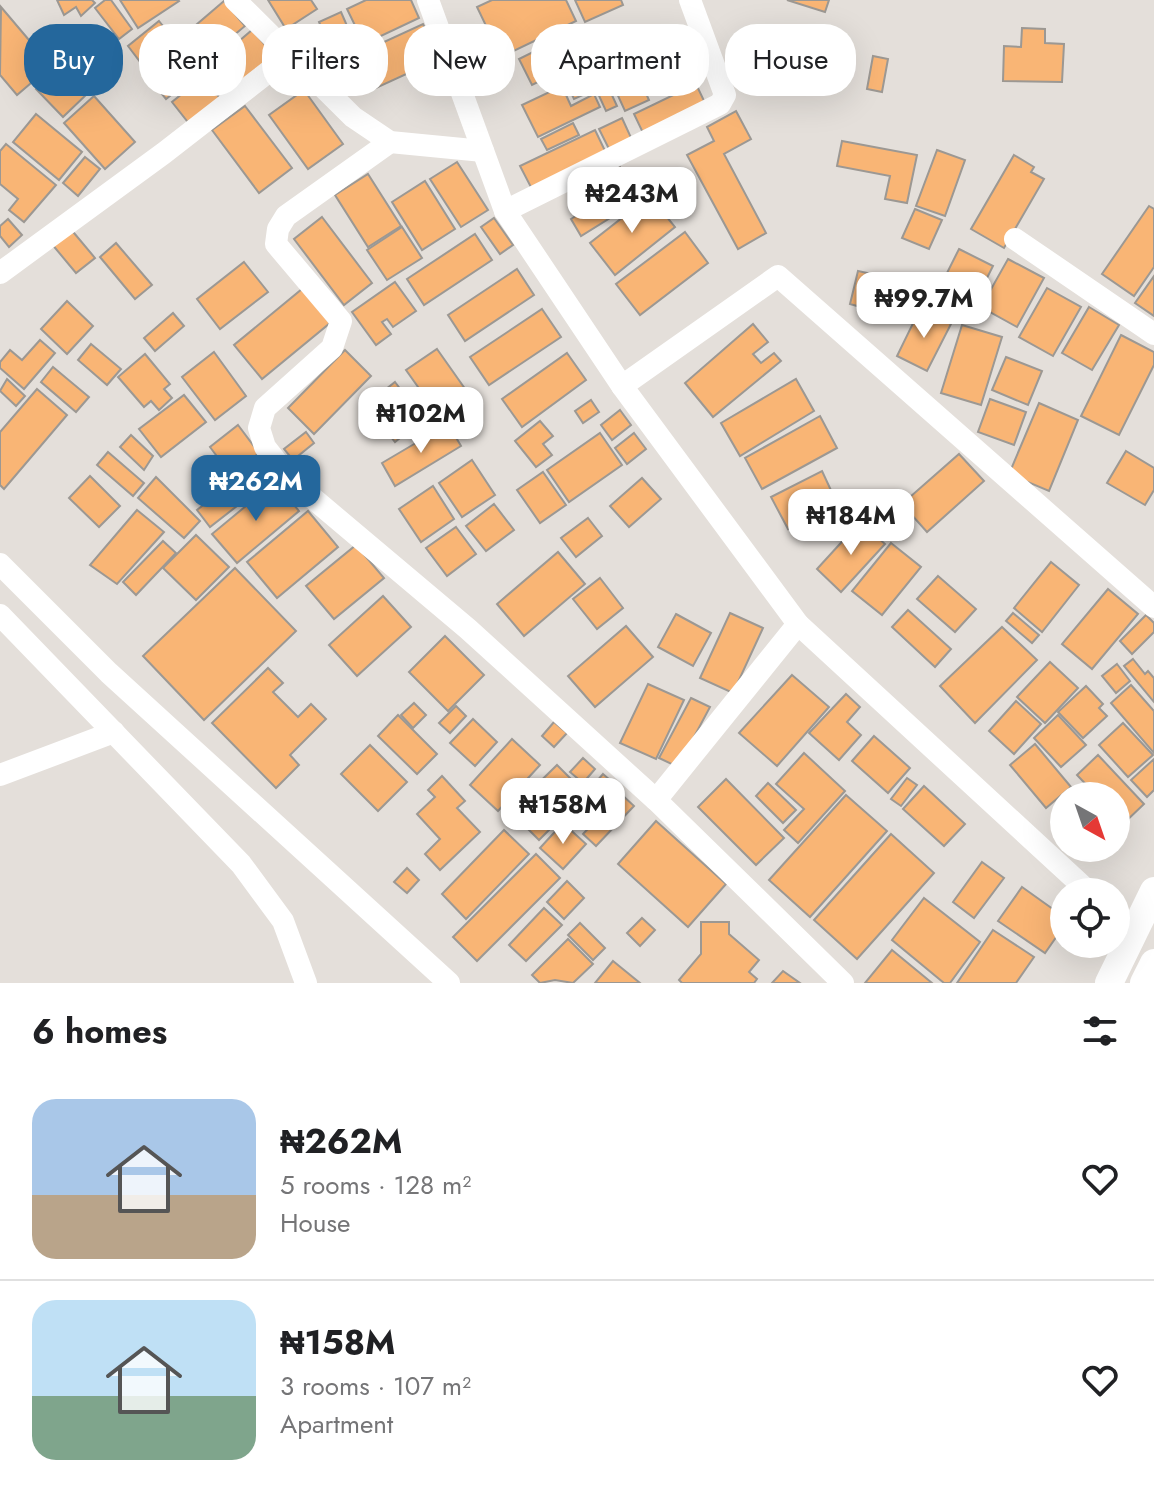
<!DOCTYPE html>
<html lang="en">
<head>
<meta charset="utf-8">
<style>
  :root { --surface:#fff; --page:#f2f2f2; --text:#202124; --muted:#757577; --line:#e0e0e0; --accent:#24679c }
  body { margin:0; font-family:Jost,sans-serif; background:var(--page); color:var(--text); height:100vh; display:flex; flex-direction:column; font-size:30px; white-space:nowrap }
  * { box-sizing:border-box; margin:0 }
  p { font-size:26px; color:var(--muted) }
  .icon { flex:none; width:44px; height:44px; fill:none; stroke:currentColor; stroke-width:2; stroke-linecap:round; stroke-linejoin:round }
  .map { position:relative; height:983px; overflow:hidden }
  .side { display:flex; flex-direction:column; background:var(--surface); flex:1 }
  .side>* { flex:none }
  .hud { position:absolute; left:24px; top:24px; width:1106px; height:72px; display:flex; gap:16px }
  .needle { width:52px; rotate:140deg }
  .buttons { position:absolute; left:1050px; top:782px; display:grid; gap:16px }
  .buttons a { display:grid; place-items:center; width:80px; height:80px; border-radius:50%; background:var(--surface); box-shadow:0 8px 32px #0002; font-size:40px }
  .price { position:absolute; translate:-50% -68px; padding:0 18px; border-radius:16px; background:#fff; color:#222; font-size:26px; line-height:52px; filter:drop-shadow(0 2px 4px #0008) }
  .price::after { content:''; position:absolute; left:50%; top:48px; width:24px; height:18px; margin-left:-12px; background:inherit; clip-path:polygon(0 0,100% 0,50% 100%) }
  .price.current { background:var(--accent); color:#fff }
  ul { padding:0; list-style:none }
  li { display:flex; align-items:center; gap:24px; height:200px; padding:0 32px }
  li+li { border-top:2px solid var(--line) }
  li span { display:grid; place-items:center; flex:none; width:224px; height:160px; border-radius:24px; color:#555 }
  li>.icon { margin-inline-start:auto }
  span .icon { width:96px; height:96px; fill:#fffc; stroke-width:1 }
  li b { font-size:34px }
  h2 { display:flex; justify-content:space-between; align-items:center; height:96px; padding:0 32px; font-size:34px }
  .pill { padding:0 28px; border-radius:32px; background:var(--surface); box-shadow:0 8px 32px #0002; font-size:28px; line-height:72px }
  .pill.current { background:var(--accent); color:#fff }
  .map>svg:first-child { display:block }
  .building { fill:#f9b575; stroke:#9c9893; stroke-width:2 }
  .lines { fill:none; stroke-linecap:round; stroke-linejoin:round }
  .minor { stroke:#fff; stroke-width:22 }
  .major { stroke:#fff; stroke-width:28 }
</style>
</head>
<body>
<div class="map">
<svg width="1154" height="983" viewBox="0 0 1154 983">
  <rect width="100%" height="100%" fill="#e4dfda"/>
  <!-- building -->
  <g class="building">
    <path d="M57 0H92L95 3 81 16 76 7 64 15Z"/>
    <path d="M105 0H111L132 29 119 39 95 8Z"/>
    <path d="M120 0H178L179 1 138 28Z"/>
    <path d="M268 0H311L317 9 286 29Z"/>
    <path d="M366 0H411L419 18 364 44 347 9Z"/>
    <path d="M492 0H566L576 21 501 57 477 7Z"/>
    <path d="M575 0H621L623 5 585 22Z"/>
    <path d="M787 0H829L825 12Z"/>
    <path d="M224 1 245 26 202 62 182 37Z"/>
    <path d="M1 7 51 66 17 95 0 75Z"/>
    <path d="M341 12 351 35 329 45 319 22Z"/>
    <path d="M159 21 179 46 147 71 128 46Z"/>
    <path d="M423 24 439 59 376 88 360 53Z"/>
    <path d="M87 27 115 59 96 76 68 45Z"/>
    <path d="M681 27 702 69 655 92 634 50Z"/>
    <path d="M1022 28 1045 29V43L1064 44 1062 82 1003 81 1004 46 1021 47Z"/>
    <path d="M252 30 274 55 232 90 211 65Z"/>
    <path d="M575 34 587 58 532 85 519 59 545 46 552 61 561 56 555 44Z"/>
    <path d="M183 49 201 71 166 99 148 77Z"/>
    <path d="M627 52 649 100 625 111 603 63Z"/>
    <path d="M873 56 888 59 882 92 867 89Z"/>
    <path d="M61 65 88 93 63 117 36 89Z"/>
    <path d="M598 65 617 106 606 111 596 89 574 99 565 80Z"/>
    <path d="M203 77 222 101 191 126 172 102Z"/>
    <path d="M696 84 706 105 644 135 634 114Z"/>
    <path d="M562 86 571 106 594 94 600 107 538 137 522 105Z"/>
    <path d="M304 90 343 144 308 169 269 115Z"/>
    <path d="M94 96 135 142 105 169 64 123Z"/>
    <path d="M245 106 292 168 259 193 212 130Z"/>
    <path d="M736 111 751 139 724 154 766 233 738 249 687 155 714 141 707 127Z"/>
    <path d="M36 114 82 152 59 180 13 142Z"/>
    <path d="M622 118 633 142 611 153 599 129Z"/>
    <path d="M573 123 579 135 547 150 541 139Z"/>
    <path d="M595 130 608 157 534 193 520 166Z"/>
    <path d="M842 141 917 155 907 203 885 199 890 176 837 166Z"/>
    <path d="M6 144 56 185 24 222 9 210 18 199 0 184V151Z"/>
    <path d="M937 150 965 160 945 216 916 206Z"/>
    <path d="M1014 155 1034 167 1031 172 1044 179 1004 248 971 229Z"/>
    <path d="M85 157 100 169 78 196 63 183Z"/>
    <path d="M457 162 488 210 461 227 430 179Z"/>
    <path d="M620 167 630 184 638 179 647 195 581 236 571 219 585 210 576 195Z"/>
    <path d="M368 174 401 226 368 247 335 195Z"/>
    <path d="M425 181 455 229 422 250 392 202Z"/>
    <path d="M650 196 675 227 615 275 590 243Z"/>
    <path d="M1149 206 1154 209V267L1134 296 1102 274Z"/>
    <path d="M915 209 942 220 929 249 902 238Z"/>
    <path d="M322 217 372 283 344 305 294 239Z"/>
    <path d="M494 218 513 245 500 254 481 227Z"/>
    <path d="M8 219 22 235 9 247 0 236V226Z"/>
    <path d="M69 227 95 258 76 273 51 243Z"/>
    <path d="M402 227 422 258 387 280 367 250Z"/>
    <path d="M685 232 708 263 640 315 616 284Z"/>
    <path d="M475 234 492 260 424 305 407 279Z"/>
    <path d="M116 243 152 285 135 299 100 257Z"/>
    <path d="M959 249 993 266 973 306 939 289Z"/>
    <path d="M1008 259 1044 278 1017 327 981 307Z"/>
    <path d="M244 262 268 292 220 329 197 299Z"/>
    <path d="M517 269 534 295 465 341 448 315Z"/>
    <path d="M858 271 872 274 864 308 850 304Z"/>
    <path d="M1154 276V316L1135 303Z"/>
    <path d="M395 282 416 311 393 327 387 319 382 322 391 334 376 345 352 312Z"/>
    <path d="M1047 288 1081 307 1053 356 1019 337Z"/>
    <path d="M302 289 330 323 262 379 234 345Z"/>
    <path d="M67 301 93 326 67 354 41 329Z"/>
    <path d="M1089 307 1119 325 1092 370 1062 353Z"/>
    <path d="M542 309 561 337 489 385 470 357Z"/>
    <path d="M920 309 951 324 927 371 897 356Z"/>
    <path d="M173 313 184 326 155 351 144 338Z"/>
    <path d="M753 324 768 342 753 354 761 363 774 353 781 361 713 417 685 383Z"/>
    <path d="M962 325 1002 337 981 405 941 393Z"/>
    <path d="M1121 335 1154 352V365L1119 435 1081 416Z"/>
    <path d="M40 340 55 353 24 389 0 368V362L10 350 22 360Z"/>
    <path d="M91 344 121 369 107 385 78 360Z"/>
    <path d="M437 349 468 393 438 415 406 370Z"/>
    <path d="M345 350 371 376 314 434 288 408Z"/>
    <path d="M214 352 246 396 215 420 182 377Z"/>
    <path d="M567 353 586 380 522 427 502 399Z"/>
    <path d="M145 354 170 384 164 389 172 398 159 410 151 401 144 407 118 377Z"/>
    <path d="M1006 357 1042 371 1028 405 992 390Z"/>
    <path d="M53 367 89 397 76 412 41 382Z"/>
    <path d="M7 379 25 396 16 406 0 391Z"/>
    <path d="M796 379 814 411 740 456 721 423Z"/>
    <path d="M395 382 423 419 395 442 366 405Z"/>
    <path d="M37 389 67 415 4 489 0 485V432Z"/>
    <path d="M184 395 206 422 161 457 139 429Z"/>
    <path d="M990 399 1026 412 1014 445 978 432Z"/>
    <path d="M591 400 599 412 583 423 575 411Z"/>
    <path d="M1039 403 1078 420 1049 491 1009 474Z"/>
    <path d="M620 410 631 425 612 440 601 425Z"/>
    <path d="M820 416 837 448 762 489 745 458Z"/>
    <path d="M540 421 553 436 543 444 552 455 536 467 515 441Z"/>
    <path d="M448 424 461 446 395 486 382 463Z"/>
    <path d="M238 425 259 453 231 475 210 447Z"/>
    <path d="M306 432 314 443 293 460 284 449Z"/>
    <path d="M600 433 622 465 569 502 547 470Z"/>
    <path d="M634 433 646 449 627 464 615 448Z"/>
    <path d="M131 435 153 456 144 470 120 447Z"/>
    <path d="M1126 451 1154 468V490L1145 505 1107 483Z"/>
    <path d="M108 452 144 483 133 496 97 465Z"/>
    <path d="M959 454 984 481 927 532 902 504Z"/>
    <path d="M472 460 495 495 462 517 439 483Z"/>
    <path d="M260 461 273 478 210 527 197 510Z"/>
    <path d="M822 471 836 501 788 529 771 497Z"/>
    <path d="M543 472 566 505 540 523 517 490Z"/>
    <path d="M90 476 120 506 99 527 69 498Z"/>
    <path d="M156 477 200 521 184 538 138 498Z"/>
    <path d="M642 478 661 499 629 527 610 506Z"/>
    <path d="M275 482 299 511 237 563 212 534Z"/>
    <path d="M433 486 454 519 421 542 399 509Z"/>
    <path d="M494 504 514 530 486 551 466 526Z"/>
    <path d="M137 510 164 532 117 584 90 565Z"/>
    <path d="M308 511 338 547 277 598 247 562Z"/>
    <path d="M588 518 602 536 576 557 561 538Z"/>
    <path d="M860 522 885 544 841 592 817 569Z"/>
    <path d="M456 527 476 554 447 576 426 548Z"/>
    <path d="M196 535 229 567 196 600 163 568Z"/>
    <path d="M163 541 176 553 136 595 123 582Z"/>
    <path d="M891 543 921 567 882 615 852 591Z"/>
    <path d="M356 545 384 578 334 619 306 586Z"/>
    <path d="M558 552 585 584 524 636 497 604Z"/>
    <path d="M1051 562 1079 585 1042 632 1014 608Z"/>
    <path d="M235 568 296 631 204 720 143 656Z"/>
    <path d="M938 576 976 609 955 632 917 599Z"/>
    <path d="M600 578 623 608 597 629 573 599Z"/>
    <path d="M1108 589 1138 614 1092 669 1062 644Z"/>
    <path d="M383 596 411 627 357 676 329 645Z"/>
    <path d="M908 610 951 649 935 667 892 627Z"/>
    <path d="M730 613 763 628 733 693 700 678Z"/>
    <path d="M1013 613 1039 635 1032 643 1006 621Z"/>
    <path d="M676 614 711 633 693 666 658 647Z"/>
    <path d="M1146 615 1154 623V632L1132 654 1120 641Z"/>
    <path d="M626 626 653 657 595 707 568 676Z"/>
    <path d="M1002 627 1037 660 975 723 940 686Z"/>
    <path d="M445 636 484 675 448 711 409 672Z"/>
    <path d="M1133 659 1145 674 1148 671 1154 678V702L1124 666Z"/>
    <path d="M1050 662 1078 688 1045 723 1017 697Z"/>
    <path d="M1117 664 1130 681 1116 693 1102 676Z"/>
    <path d="M268 668 283 683 273 692 298 717 311 704 326 719 290 755 299 765 276 788 212 723Z"/>
    <path d="M792 675 829 707 777 766 739 733Z"/>
    <path d="M648 684 684 700 656 759 620 743Z"/>
    <path d="M1131 685 1154 711V753L1111 703Z"/>
    <path d="M1086 686 1103 704 1099 708 1107 716 1083 738 1058 712Z"/>
    <path d="M846 694 860 707 847 722 861 735 839 760 809 733Z"/>
    <path d="M691 698 710 707 678 767 659 758Z"/>
    <path d="M1016 701 1041 724 1014 754 989 731Z"/>
    <path d="M414 703 426 715 413 728 401 715Z"/>
    <path d="M456 706 466 716 450 733 439 723Z"/>
    <path d="M398 715 437 754 417 774 378 736Z"/>
    <path d="M1058 715 1086 745 1061 767 1034 738Z"/>
    <path d="M473 719 497 742 475 766 450 743Z"/>
    <path d="M554 722 567 733 554 747 542 736Z"/>
    <path d="M1123 723 1153 755 1128 777 1099 745Z"/>
    <path d="M874 736 910 768 888 793 852 761Z"/>
    <path d="M512 739 540 765 498 811 470 785Z"/>
    <path d="M1035 744 1071 787 1046 808 1010 765Z"/>
    <path d="M370 745 407 782 378 811 341 774Z"/>
    <path d="M804 753 845 791 798 843 784 830 804 809 776 784Z"/>
    <path d="M1098 755 1144 804 1123 824 1116 817V796H1097L1077 775Z"/>
    <path d="M583 758 595 769 583 783 570 772Z"/>
    <path d="M1154 759V790L1147 797 1131 780Z"/>
    <path d="M557 765 575 783 546 812 557 822 539 840 510 811Z"/>
    <path d="M603 774 617 786 585 822 571 811Z"/>
    <path d="M442 776 465 801 457 808 480 832 440 870 425 854 440 839 417 814 435 797 428 790Z"/>
    <path d="M907 778 917 785 901 806 891 799Z"/>
    <path d="M726 779 784 838 756 865 698 807Z"/>
    <path d="M768 783 796 810 783 823 756 796Z"/>
    <path d="M924 786 965 824 944 846 903 809Z"/>
    <path d="M621 794 634 806 596 846 583 834Z"/>
    <path d="M846 795 887 831 810 917 769 880Z"/>
    <path d="M656 821 726 884 688 927 618 864Z"/>
    <path d="M563 823 586 844 563 869 540 848Z"/>
    <path d="M504 830 529 854 466 919 442 894Z"/>
    <path d="M891 834 934 873 857 959 814 920Z"/>
    <path d="M536 854 560 878 477 961 453 937Z"/>
    <path d="M982 862 1004 878 974 918 953 902Z"/>
    <path d="M407 868 419 880 407 893 394 882Z"/>
    <path d="M567 881 584 898 564 919 547 902Z"/>
    <path d="M1022 887 1064 917V926L1045 953 998 921Z"/>
    <path d="M924 898 980 942 950 983H944L892 940Z"/>
    <path d="M544 908 562 925 526 961 509 945Z"/>
    <path d="M642 918 655 930 640 946 627 933Z"/>
    <path d="M701 922H729V934L759 960 749 972 757 979 754 983H682L679 980 701 954Z"/>
    <path d="M580 923 605 948 593 960 568 935Z"/>
    <path d="M993 930 1034 957 1016 983H957Z"/>
    <path d="M568 939 593 964 573 983 555 980 540 983 532 975Z"/>
    <path d="M892 950 932 983H865Z"/>
    <path d="M613 961 640 983H595Z"/>
    <path d="M783 971 800 983H772Z"/>
  </g>
  <g class="lines">
    <!-- minor -->
    <g class="minor">
      <path d="M235 0 353 117 390 142 483 151"/>
      <path d="M428 0 505 211 622 386 798 624 1089 892"/>
      <path d="M390 142 286 216 278 229 276 244 341 321 332 348 265 408 259 428 265 447 290 479 468 629 656 800 843 983"/>
      <path d="M505 211 720 104 725 95 690 0"/>
      <path d="M1015 239 1154 334"/>
      <path d="M0 273 164 153 290 55"/>
      <path d="M622 386 778 276 1154 607"/>
      <path d="M0 564 109 673 449 983"/>
      <path d="M0 615 241 864 283 921 306 983"/>
      <path d="M0 775 114 732"/>
      <path d="M656 800 798 624"/>
      <path d="M1116 916 1133 932"/>
    </g>
    <!-- major -->
    <g class="major">
      <path d="M1109 983 1154 891"/>
      <path d="M1144 983 1154 963"/>
    </g>
  </g>
</svg>
<div class="buttons">
<a><svg class="needle" viewBox="-14 -14 28 28"><path d="M0-13l5 13h-10z" fill="#e53935"/><path d="M0 13l5-13h-10z" fill="#757577"/></svg></a>
<a><svg class="icon" aria-label="locate" viewBox="0 0 24 24"><circle cx="12" cy="12" r="6"/><path d="M12 2v4M12 18v4M2 12h4M18 12h4"/></svg></a>
</div>
<b class="price" style="left:632px;top:235px">₦243M</b>
<b class="price" style="left:924px;top:340px">₦99.7M</b>
<b class="price" style="left:421px;top:455px">₦102M</b>
<b class="price current" style="left:256px;top:523px">₦262M</b>
<b class="price" style="left:851px;top:557px">₦184M</b>
<b class="price" style="left:563px;top:846px">₦158M</b>
<div class="hud">
<a class="pill current">Buy</a>
<a class="pill">Rent</a>
<a class="pill">Filters</a>
<a class="pill">New</a>
<a class="pill">Apartment</a>
<a class="pill">House</a>
</div>
</div>
<section class="side">
<h2>6 homes<svg class="icon" aria-label="filters" viewBox="0 0 24 24"><path d="M4 7h16M4 17h16"/><circle cx="9" cy="7" r="2"/><circle cx="15" cy="17" r="2"/></svg></h2>
<ul>
<li><span style="background:linear-gradient(#a9c7e8 60%,#b9a48a 0)"><svg class="icon" aria-label="home" viewBox="0 0 24 24"><path d="M3 11l9-7 9 7M6 9v11h12V9"/></svg></span><div><b>₦262M</b><p>5 rooms · 128 m²</p><p>House</p></div><svg class="icon" aria-label="heart" viewBox="0 0 24 24"><path d="M12 20l-8-8c-3-5 5-10 8-4 3-6 11-1 8 4z"/></svg></li>
<li><span style="background:linear-gradient(#bfe0f5 60%,#7fa58c 0)"><svg class="icon" aria-label="home" viewBox="0 0 24 24"><path d="M3 11l9-7 9 7M6 9v11h12V9"/></svg></span><div><b>₦158M</b><p>3 rooms · 107 m²</p><p>Apartment</p></div><svg class="icon" aria-label="heart" viewBox="0 0 24 24"><path d="M12 20l-8-8c-3-5 5-10 8-4 3-6 11-1 8 4z"/></svg></li>
</ul>
</section>
</body>
</html>
